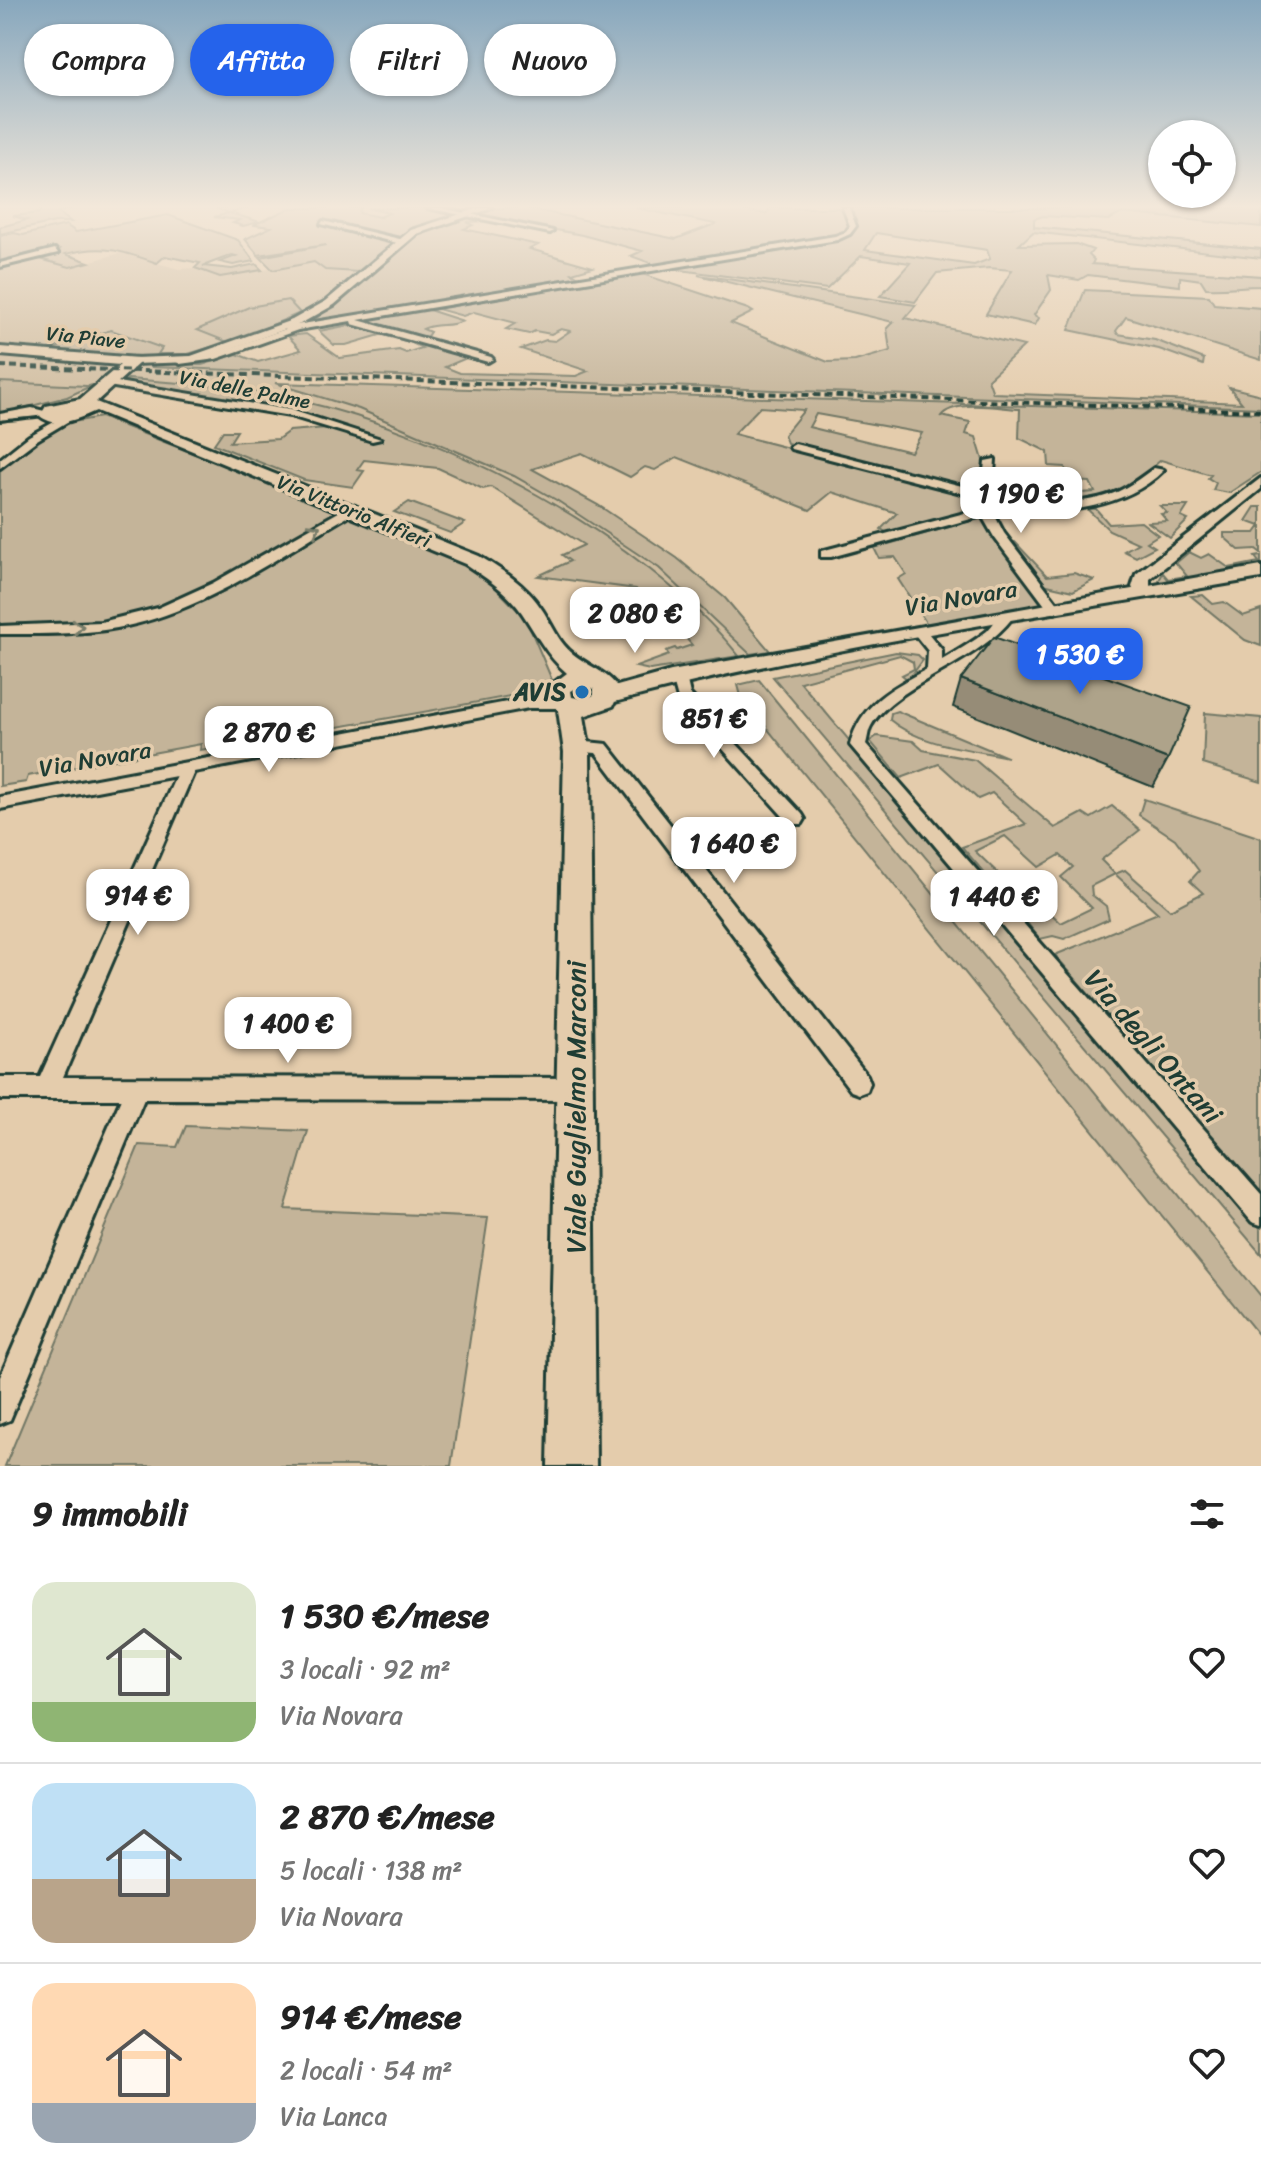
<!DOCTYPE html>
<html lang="it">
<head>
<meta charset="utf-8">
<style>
  :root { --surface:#fff; --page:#f2f2f2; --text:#222; --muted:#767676; --line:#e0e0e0; --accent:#2563eb }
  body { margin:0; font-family:Sriracha,sans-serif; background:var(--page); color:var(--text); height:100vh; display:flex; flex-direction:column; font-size:30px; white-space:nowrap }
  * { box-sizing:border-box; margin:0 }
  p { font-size:26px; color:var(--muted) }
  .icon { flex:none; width:44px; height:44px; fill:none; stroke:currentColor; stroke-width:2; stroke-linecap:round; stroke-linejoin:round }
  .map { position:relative; height:1466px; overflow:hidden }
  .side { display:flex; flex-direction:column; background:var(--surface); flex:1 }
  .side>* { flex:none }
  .guide { position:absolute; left:24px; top:24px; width:800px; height:72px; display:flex; gap:16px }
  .fabs { position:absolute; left:1148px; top:120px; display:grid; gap:16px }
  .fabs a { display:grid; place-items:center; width:88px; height:88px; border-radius:50%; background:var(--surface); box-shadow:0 2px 6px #0004; font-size:40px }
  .price { position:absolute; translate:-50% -68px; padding:0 18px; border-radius:16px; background:#fff; color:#222; font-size:26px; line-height:52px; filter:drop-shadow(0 2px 4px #0008) }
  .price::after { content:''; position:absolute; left:50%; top:48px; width:24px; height:18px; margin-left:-12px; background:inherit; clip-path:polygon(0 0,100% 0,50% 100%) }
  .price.current { background:var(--accent); color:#fff }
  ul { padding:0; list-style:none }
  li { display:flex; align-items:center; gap:24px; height:200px; padding:0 32px }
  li+li { border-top:2px solid var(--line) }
  li span { display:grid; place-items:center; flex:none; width:224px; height:160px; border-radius:24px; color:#555 }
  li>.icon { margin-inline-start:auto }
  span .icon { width:96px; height:96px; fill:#fffc; stroke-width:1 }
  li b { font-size:34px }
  h2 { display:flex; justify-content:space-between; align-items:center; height:96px; padding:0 32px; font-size:34px }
  .tag { padding:0 28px; border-radius:36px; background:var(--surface); box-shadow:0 2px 6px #0004; font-size:28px; line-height:72px }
  .tag.current { background:var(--accent); color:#fff }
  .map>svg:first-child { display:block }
  .built { fill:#d0bda0 }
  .green { fill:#c4b499; stroke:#727866; stroke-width:2; fill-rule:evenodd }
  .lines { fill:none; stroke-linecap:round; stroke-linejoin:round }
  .minor-casing { stroke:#1f3d34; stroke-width:6 }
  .tertiary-casing { stroke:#1f3d34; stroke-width:6 }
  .secondary-casing { stroke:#1f3d34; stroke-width:6 }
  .primary-casing { stroke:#1f3d34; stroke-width:6 }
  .minor { fill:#e4ccac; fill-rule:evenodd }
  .tertiary { fill:#e4ccac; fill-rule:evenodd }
  .secondary { fill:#e4ccac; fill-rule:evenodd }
  .primary { fill:#e4ccac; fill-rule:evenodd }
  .rail { stroke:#1f3d34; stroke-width:4; stroke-dasharray:7 4; stroke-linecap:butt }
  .wall { fill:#968c77; stroke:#1f3d34; stroke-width:2 }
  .building { fill:#aea38a; stroke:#1f3d34; stroke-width:2 }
  .oneway { stroke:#787d6a }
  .poi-dot { fill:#1f6fb2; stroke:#e4ccac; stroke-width:3 }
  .labels { text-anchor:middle; stroke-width:7; stroke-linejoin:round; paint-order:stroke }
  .far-street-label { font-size:20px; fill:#1f3d34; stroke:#e4ccac }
  .street-label { font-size:24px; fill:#1f3d34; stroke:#e4ccac }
  .poi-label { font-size:24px; font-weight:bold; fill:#1f3d34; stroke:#e4ccac; text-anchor:end }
  .near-street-label { font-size:28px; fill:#1f3d34; stroke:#e4ccac }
</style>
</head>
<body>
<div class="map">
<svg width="1261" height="1466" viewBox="0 0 1261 1466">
  <rect width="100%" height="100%" fill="#e4ccac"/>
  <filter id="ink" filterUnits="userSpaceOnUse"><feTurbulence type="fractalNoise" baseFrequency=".0125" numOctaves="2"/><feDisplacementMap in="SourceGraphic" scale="16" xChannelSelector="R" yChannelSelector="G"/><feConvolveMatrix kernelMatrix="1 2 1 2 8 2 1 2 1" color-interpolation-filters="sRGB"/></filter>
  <g filter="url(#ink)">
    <!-- built -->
    <g class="built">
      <path d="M128 251 157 263 179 269 195 268 220 277 314 262 325 270 366 273 319 311 180 361 0 351V265L33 257 70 267Z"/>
      <path d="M0 355 96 360 118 365 281 372 275 383 359 409 514 476 558 501 659 568 750 654 739 656 723 637 648 570 574 517 495 473 403 434 301 400 240 389 128 379 101 380 87 386 0 382Z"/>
    </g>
    <!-- green -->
    <g class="green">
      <path d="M41 208H75L58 212 71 222H55L0 234V227L27 220 13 216 39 213Z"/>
      <path d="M215 208H248L230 213 260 222 290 208H361L359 213 380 217 389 213 367 208H423L461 216 406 234 359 272 325 270 314 262 273 270 260 257 326 245 258 255 245 239 271 227 255 225 259 222 243 226 233 223 240 220 214 217 229 213Z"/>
      <path d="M493 208H526L676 239 715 224 636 208H730L766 214 770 208H1261V227L1122 213 1109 220 1043 216 1034 219V227L1261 249V258L1033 232 1019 245 1076 244 1093 250 1089 255 1094 260 1092 264 1261 276V286C1238 286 1229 289 1206 288L1201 280 1180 277V286L1088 275 1079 280 1048 275 1051 290 1034 315 1039 318 1035 325 986 314 1012 270 989 268 937 273 915 302 880 296 910 263 861 256 827 289 664 268 631 256 642 251 582 235 474 214ZM876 233 987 250 990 259 974 265 865 250Z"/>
      <path d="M168 215 238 240 254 261 233 265 220 262 236 256 232 255 203 266 232 269 256 264 262 270 220 277 195 268 200 263 165 256 157 263C122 251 103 244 66 254L89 262 70 267 36 258 61 249 0 264V236L14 233 23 235 66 225 76 232Z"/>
      <path d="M467 217 492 221 467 222 473 225 464 229 538 245 530 249 593 267 572 273 581 278 653 266 662 269 642 274 748 309 753 312 731 323 828 362 855 361 890 351 887 328 893 322 698 275 916 305 905 318 1024 346 988 379 993 393 1242 403 1229 387 1261 395V408L151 367 157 364 202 365 237 354 258 362 301 350 288 336 306 334 340 358 399 350 406 353 422 348 410 342 413 341 469 357 445 367 460 373 576 376 588 371 521 349 546 340 555 341 570 331 561 329 551 334 535 331 529 334 506 329 516 323 474 312 463 316 438 309 429 310 463 321C448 328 437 322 423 329L430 332 425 339 359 320 309 329 307 326 421 232Z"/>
      <path d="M1085 290 1209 296 1214 304 1261 308V360L1126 317 1116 331 1118 334 1155 340 1204 359 1203 365 1159 349 1069 330Z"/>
      <path d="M288 300 300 313 230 343 197 330 249 307Z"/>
      <path d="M355 324 387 333 346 345H334L319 331Z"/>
      <path d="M111 330 162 348 158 354H188L214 346 217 348C163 366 105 354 49 350Z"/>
      <path d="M128 379C185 383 242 387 297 400 447 434 641 534 739 656L650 670 636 667 669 655 666 651 675 648 677 650 692 645 663 612 648 617 636 589 538 576 570 561 562 555 584 545 491 487 483 489 438 468 364 460 357 470 364 471 353 487 304 480 214 444 223 431H237L230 442 278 439 289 431 327 428 336 423 258 403 136 385 125 381Z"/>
      <path d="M0 382 87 386 93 385 67 397 0 414Z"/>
      <path d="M275 383 1261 413V472L1229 493 1213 490 1216 483 1208 478 1211 475 1161 460C1149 470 1136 483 1121 490 1095 505 1027 508 998 503L996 475 1005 476 1008 495 1051 500V495L1095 492 1090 482 1069 481 1065 467 1049 466 1048 452 1019 438 1020 409C998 408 954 399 941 416L970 422 966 434 976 437 983 460 982 489 787 443 784 435 804 410 760 407 734 434 982 498 981 510 889 534 881 529 897 513 832 492 810 510 677 457 655 470 645 467 630 477 582 453 532 469 598 505 677 558 725 598 770 651 750 654 659 568 558 501 514 476 359 409ZM816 414 922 433 911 452 809 427Z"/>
      <path d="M101 417 418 542 480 572 526 619 552 680 546 689C431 712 316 731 200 750L201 744 28 776 26 782 0 786V470L56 425Z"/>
      <path d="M409 502 465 523 450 533 394 512Z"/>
      <path d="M1160 506H1188L1181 517 1188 520 1170 538 1148 522 1167 521 1161 514 1167 513Z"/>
      <path d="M1255 507H1261V553L1256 549 1239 550 1224 537V533H1255L1260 526 1246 521Z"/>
      <path d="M1086 508 1096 509 1109 524 1141 522 1158 535 1147 542 1155 547 1136 557 1124 551 1138 543 1109 530Z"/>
      <path d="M981 518 1044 605 927 624 898 579 906 574 895 557 879 558 874 548Z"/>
      <path d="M1010 542H1015L1047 576 1074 573 1094 580 1073 591 1043 584Z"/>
      <path d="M1189 552 1201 558 1209 554 1229 568 1259 562 1255 557 1261 556V568L1162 586 1159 580 1163 573 1168 579 1187 576 1176 563Z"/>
      <path d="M1203 595 1213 604 1224 602 1243 616 1261 610V646L1245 640 1191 596Z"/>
      <path d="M896 652 918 655 923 660 908 680 902 675 914 669 913 662 900 655 800 682 1261 1229V1254L773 677Z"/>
      <path d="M759 680 1261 1296V1338L741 696 738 685Z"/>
      <path d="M897 711 1007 757C969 748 921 746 890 720L891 713Z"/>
      <path d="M1205 713 1261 718V782L1203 764Z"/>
      <path d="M877 736 913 741 923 750 975 760 1055 828 1083 813 1091 818 1112 806 1140 830 1101 860 1115 874 1125 870 1170 910 1203 893 1190 881 1199 871 1175 839 1139 815 1144 799 1261 838V1195L1055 955 1158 913 1115 874 1091 886 1092 895 1106 906 1109 919 1064 939 1053 936 1040 939 1010 901 1011 889 1022 886 1061 923 1092 908 1061 877 1073 867 1060 855 1039 867 1005 836 975 851 1005 880 993 883 962 847 1026 824 992 793 978 799 939 764 901 778 870 741Z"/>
      <path d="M186 1126 308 1131 285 1209 488 1218 451 1466H5L139 1145 177 1147Z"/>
    </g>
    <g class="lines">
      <!-- minor casing -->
      <g class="minor-casing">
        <g id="minor">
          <path d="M427 208H441L553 231 550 233Z"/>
          <path d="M843 208H849L856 226 850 234 837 240 358 320 491 357 493 359 488 362 352 324 351 321 298 330 216 359 180 364 175 361 212 354 286 329 282 326 286 323 296 325 835 236 846 232 850 226Z"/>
          <path d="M323 221 404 240 405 242 401 244 321 224Z"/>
          <path d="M55 249 58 253 0 267V263Z"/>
          <path d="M105 380 291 410 381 439 372 441 290 416 102 385 100 383Z"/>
          <path d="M32 408 53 413C48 416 11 418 0 420V414Z"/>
          <path d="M63 417 72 419 37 440 0 468V459L29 436Z"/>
          <path d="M795 444 982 491 985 461 995 459 992 507C1028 506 1092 506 1123 489 1134 483 1144 475 1154 468L1164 470C1120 514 1052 512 994 514L1004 533 1062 609 1055 613 1050 612 994 537 982 516 831 557H821V551L980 509 981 498 791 449 790 447Z"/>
          <path d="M351 505 355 506V512C280 555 204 612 117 628 79 635 39 634 0 634V626L101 622 158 608 213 583Z"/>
          <path d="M1006 613 1013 617C978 664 896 683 871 726 868 731 868 738 866 744L1261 1194V1225L1252 1222 850 745C860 704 892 688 927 669L928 651 912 631 914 628H924L942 650V660C957 651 973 642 987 631 994 624 997 616 1006 613Z"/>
          <path d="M679 672 686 677 690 694 802 814 805 819 802 824H790L678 699 672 677Z"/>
          <path d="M529 698H564L572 703 564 708H529L194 772 63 1077 575 1078 583 1081 586 1089 583 1097 575 1100 144 1099 10 1420 0 1424V1377L121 1099H0V1077H40L176 776 0 809V797Z"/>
          <path d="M577 741 607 744 867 1075 870 1083 867 1091 859 1094 851 1091 596 753 571 751 569 747Z"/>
        </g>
      </g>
      <!-- tertiary casing -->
      <g class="tertiary-casing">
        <g id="tertiary">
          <path d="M479 208H492L417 234 334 305 300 324 192 362 133 364 127 361 133 358 191 356 292 320 326 301 411 230Z"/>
          <path d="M1261 478V489L1150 579V597H1138L1132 587 1136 574Z"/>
        </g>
      </g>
      <!-- secondary casing -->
      <g class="secondary-casing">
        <path id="secondary" d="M1261 566V578C1043 616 821 646 607 704L596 696 599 691 671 671Z"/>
      </g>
      <!-- primary casing -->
      <g class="primary-casing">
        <path id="primary" d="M0 347 138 358V364L96 402 479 556C502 570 525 584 541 608 549 619 555 634 564 645 580 665 608 669 620 691L613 706 584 716 590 752 596 1466H548L564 752 558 710 547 696V688L567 673C546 655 537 635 522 613 507 591 486 578 465 564L96 411C79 418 57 430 40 416L46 406 80 399 120 365 0 355ZM583 685 594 689V695L584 699 572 697 571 691Z"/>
      </g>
      <!-- minor -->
      <use href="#minor" class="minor"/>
      <!-- tertiary -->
      <use href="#tertiary" class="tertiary"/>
      <!-- secondary -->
      <use href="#secondary" class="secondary"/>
      <!-- primary -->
      <use href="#primary" class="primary"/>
      <!-- rail -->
      <path class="rail" d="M0 366 1261 411"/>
    </g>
    <!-- wall -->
    <path class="wall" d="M961 679 1168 759 1153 787 953 707Z"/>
    <!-- building -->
    <path class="building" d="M994 637 1191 707 1168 759 961 679Z"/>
    <!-- one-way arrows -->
    <defs><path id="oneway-chevron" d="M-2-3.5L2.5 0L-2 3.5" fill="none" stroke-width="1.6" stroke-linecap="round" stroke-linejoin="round" transform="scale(2)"/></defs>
    <g class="oneway">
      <use href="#oneway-chevron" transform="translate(315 529) rotate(-29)"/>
      <use href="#oneway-chevron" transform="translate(78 627) rotate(-7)"/>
    </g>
  </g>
  <!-- sky -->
  <linearGradient id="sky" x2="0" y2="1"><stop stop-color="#87a7bd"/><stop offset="0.5" stop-color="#f3e8da"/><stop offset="1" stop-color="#f3e8da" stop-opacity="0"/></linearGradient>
  <rect width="1261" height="413" fill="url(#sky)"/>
  <!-- markers -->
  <circle class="poi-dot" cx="582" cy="692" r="8"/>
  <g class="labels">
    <!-- far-street labels -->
    <g class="far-street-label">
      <text transform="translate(86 337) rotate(6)" y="7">Via Piave</text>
      <text transform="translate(245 389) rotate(11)" y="7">Via delle Palme</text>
      <text transform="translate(354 511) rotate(22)" y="7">Via Vittorio Alfieri</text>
    </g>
    <!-- street labels -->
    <g class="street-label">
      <text transform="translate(961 598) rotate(-10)" y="8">Via Novara</text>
      <text transform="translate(95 759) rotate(-10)" y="8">Via Novara</text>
    </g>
    <!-- poi labels -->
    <g class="poi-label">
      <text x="566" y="700">AVIS</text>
    </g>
    <!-- near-street labels -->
    <g class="near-street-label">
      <text transform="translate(1154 1046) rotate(49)" y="10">Via degli Ontani</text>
      <text transform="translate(575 1107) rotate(-90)" y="10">Viale Guglielmo Marconi</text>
    </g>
  </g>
</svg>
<div class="fabs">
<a><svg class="icon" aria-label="locate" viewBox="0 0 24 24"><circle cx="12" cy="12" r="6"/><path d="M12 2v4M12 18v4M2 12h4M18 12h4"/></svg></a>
</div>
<b class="price" style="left:1021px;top:535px">1 190 €</b>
<b class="price" style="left:635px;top:655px">2 080 €</b>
<b class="price current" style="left:1080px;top:696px">1 530 €</b>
<b class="price" style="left:714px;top:760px">851 €</b>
<b class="price" style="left:269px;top:774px">2 870 €</b>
<b class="price" style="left:734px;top:885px">1 640 €</b>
<b class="price" style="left:138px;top:937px">914 €</b>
<b class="price" style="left:994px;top:938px">1 440 €</b>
<b class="price" style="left:288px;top:1065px">1 400 €</b>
<div class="guide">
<a class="tag">Compra</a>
<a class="tag current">Affitta</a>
<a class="tag">Filtri</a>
<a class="tag">Nuovo</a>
</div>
</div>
<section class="side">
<h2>9 immobili<svg class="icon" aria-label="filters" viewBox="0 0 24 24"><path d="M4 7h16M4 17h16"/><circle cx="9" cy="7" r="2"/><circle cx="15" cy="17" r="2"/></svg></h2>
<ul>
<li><span style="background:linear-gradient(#dfe7d0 75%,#8fb573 0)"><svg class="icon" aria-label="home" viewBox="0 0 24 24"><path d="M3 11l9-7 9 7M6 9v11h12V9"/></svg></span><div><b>1 530 €/mese</b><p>3 locali · 92 m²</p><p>Via Novara</p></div><svg class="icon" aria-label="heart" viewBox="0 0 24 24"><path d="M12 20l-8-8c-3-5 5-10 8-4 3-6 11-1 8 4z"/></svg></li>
<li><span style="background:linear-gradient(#bfe0f5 60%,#b9a48a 0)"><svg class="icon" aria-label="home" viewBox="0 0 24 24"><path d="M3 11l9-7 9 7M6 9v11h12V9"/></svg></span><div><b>2 870 €/mese</b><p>5 locali · 138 m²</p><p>Via Novara</p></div><svg class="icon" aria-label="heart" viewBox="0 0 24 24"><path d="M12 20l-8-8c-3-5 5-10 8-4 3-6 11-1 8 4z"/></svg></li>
<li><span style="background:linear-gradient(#ffd9b3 75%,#9aa5b1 0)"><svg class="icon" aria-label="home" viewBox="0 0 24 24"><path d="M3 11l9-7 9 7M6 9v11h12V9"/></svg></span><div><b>914 €/mese</b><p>2 locali · 54 m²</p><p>Via Lanca</p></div><svg class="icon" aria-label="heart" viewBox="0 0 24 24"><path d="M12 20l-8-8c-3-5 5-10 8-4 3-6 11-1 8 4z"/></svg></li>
</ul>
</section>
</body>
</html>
